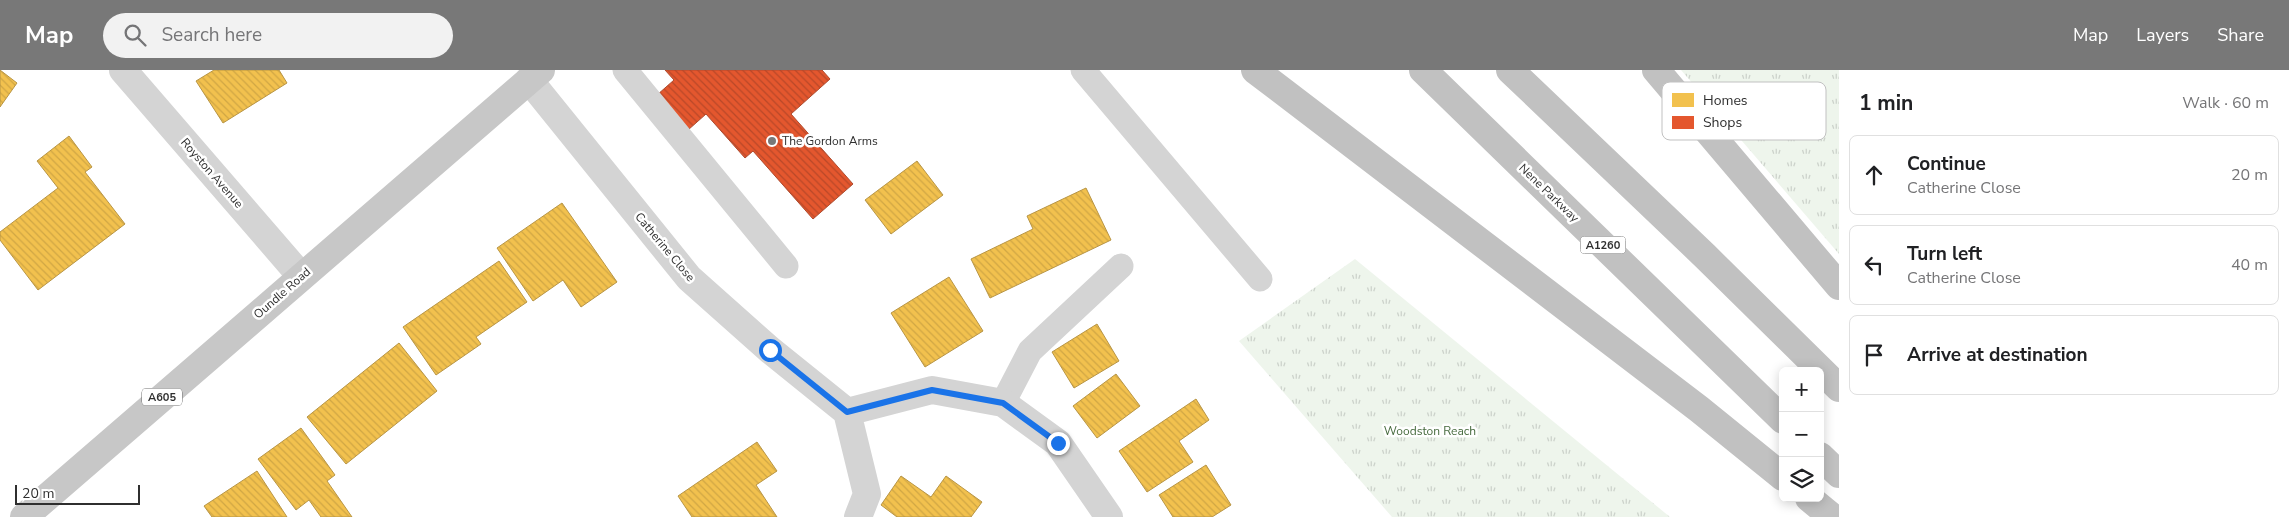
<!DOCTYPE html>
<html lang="en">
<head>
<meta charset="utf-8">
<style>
  body { margin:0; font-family:"Nunito Sans",sans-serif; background:#f2f2f2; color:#202124 }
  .controls { position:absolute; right:15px; bottom:15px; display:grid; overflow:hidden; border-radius:8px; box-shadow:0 2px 12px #0003 }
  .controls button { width:45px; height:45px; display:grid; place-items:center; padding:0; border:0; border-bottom:1px solid #e0e0e0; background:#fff; color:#202124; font:25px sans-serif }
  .scale { position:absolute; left:15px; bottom:12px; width:125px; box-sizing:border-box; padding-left:5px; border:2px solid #2f2f2f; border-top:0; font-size:14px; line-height:18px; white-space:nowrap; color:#2f2f2f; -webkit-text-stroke:4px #fff; paint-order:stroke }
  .stop { position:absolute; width:15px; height:15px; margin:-11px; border:4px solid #1a73e8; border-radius:50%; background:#fff }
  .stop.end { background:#1a73e8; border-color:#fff; box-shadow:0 1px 5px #0008 }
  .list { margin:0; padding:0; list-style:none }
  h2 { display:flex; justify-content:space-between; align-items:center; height:65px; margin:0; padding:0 20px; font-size:21px }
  h2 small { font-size:16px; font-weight:400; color:#757577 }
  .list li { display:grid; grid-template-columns:32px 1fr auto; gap:15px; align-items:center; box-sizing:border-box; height:80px; margin:0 10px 10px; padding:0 10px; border:1px solid #e0e0e0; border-radius:8px }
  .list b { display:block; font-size:19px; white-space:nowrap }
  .list p { margin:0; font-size:16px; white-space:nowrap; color:#757577 }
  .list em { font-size:16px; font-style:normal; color:#757577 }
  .icon { flex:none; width:28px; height:28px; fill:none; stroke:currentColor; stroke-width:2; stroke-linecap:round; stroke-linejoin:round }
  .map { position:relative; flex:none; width:1839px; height:447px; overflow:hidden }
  header { display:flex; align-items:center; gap:30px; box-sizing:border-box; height:70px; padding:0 25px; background:#787878; color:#fff }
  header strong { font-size:24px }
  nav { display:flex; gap:28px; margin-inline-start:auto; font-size:18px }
  .search { width:350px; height:45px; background:#f2f2f2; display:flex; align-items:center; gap:12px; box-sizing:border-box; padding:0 18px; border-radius:28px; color:#757577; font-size:19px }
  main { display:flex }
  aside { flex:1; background:#fff }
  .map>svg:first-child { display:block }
  .grass { fill:url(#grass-tufts) }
  .homes { fill:url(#homes-back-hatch); stroke:#b89545 }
  .shops { fill:url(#shops-back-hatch); stroke:#ae4b2e }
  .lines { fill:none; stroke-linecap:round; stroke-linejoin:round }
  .lane { stroke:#d4d4d4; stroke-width:25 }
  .street { stroke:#d4d4d4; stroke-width:28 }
  .primary { stroke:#c7c7c7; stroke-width:28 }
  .highway { stroke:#c1c1c1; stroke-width:28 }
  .route { stroke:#1a73e8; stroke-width:6 }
  .poi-dot { fill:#787878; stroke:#fff; stroke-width:2 }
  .labels { text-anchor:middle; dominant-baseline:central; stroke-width:5; stroke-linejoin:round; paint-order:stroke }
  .shield { fill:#fff; stroke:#6d6d6d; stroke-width:1 }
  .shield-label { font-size:11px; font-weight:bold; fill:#2f2f2f }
  .poi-label { font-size:12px; fill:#2f2f2f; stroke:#fff; text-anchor:start }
  .street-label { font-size:12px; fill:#2f2f2f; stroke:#fff }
  .park-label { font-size:12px; fill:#466a3d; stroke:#fff }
  .key { fill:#fff; stroke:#c1c1c1; stroke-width:1 }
  .key-label { font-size:14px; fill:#2f2f2f }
</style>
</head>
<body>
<header>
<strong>Map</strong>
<div class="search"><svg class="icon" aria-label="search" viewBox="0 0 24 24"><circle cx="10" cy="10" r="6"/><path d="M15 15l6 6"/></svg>Search here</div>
<nav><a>Map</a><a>Layers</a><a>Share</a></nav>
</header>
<main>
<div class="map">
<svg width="1839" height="447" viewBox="0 0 1839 447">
  <defs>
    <pattern id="grass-tufts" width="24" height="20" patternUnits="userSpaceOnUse" patternTransform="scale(1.25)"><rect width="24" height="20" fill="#eef5ec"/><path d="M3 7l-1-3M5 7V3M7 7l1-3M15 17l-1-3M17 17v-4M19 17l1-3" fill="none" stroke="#ccd2cb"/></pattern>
    <pattern id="homes-back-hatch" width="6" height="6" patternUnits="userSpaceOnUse" patternTransform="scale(1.25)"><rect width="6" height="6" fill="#f2c14e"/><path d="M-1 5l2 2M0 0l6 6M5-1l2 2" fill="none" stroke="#d0a644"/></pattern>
    <pattern id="shops-back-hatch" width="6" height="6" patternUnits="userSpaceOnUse" patternTransform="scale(1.25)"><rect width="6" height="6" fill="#e4572e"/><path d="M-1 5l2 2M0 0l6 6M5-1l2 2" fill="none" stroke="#b94828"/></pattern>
  </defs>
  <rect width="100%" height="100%" fill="#fff"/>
  <path class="grass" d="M1681 0H1839V184Z
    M1355 189 1670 447H1392L1239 271Z"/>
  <path class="homes" d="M0 0 17 13 0 37Z
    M214 0H279L287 13 223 53 196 11Z
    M69 66 92 97 85 102 125 154 38 220 0 170V162L58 118 37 91Z
    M917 91 943 125 891 164 865 130Z
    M1086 118 1111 170 990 228 971 189 1033 159 1027 146Z
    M562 133 617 212 581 237 563 210 533 231 497 178Z
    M499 191 527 232 476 267 481 274 436 305 403 257Z
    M949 207 983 261 925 297 891 243Z
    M1097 254 1119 291 1074 318 1052 282Z
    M399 273 437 321 346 394 307 347Z
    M1116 304 1140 336 1097 368 1073 336Z
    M1196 329 1209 350 1179 371 1193 392 1147 422 1119 381Z
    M301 358 335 405 327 411 352 447H321L309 430 296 440 258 389Z
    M757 372 777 401 756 415 777 447H692L678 426Z
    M1206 395 1231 435 1212 447H1173L1159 425Z
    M257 401 287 447H212L204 436Z
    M901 406 931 427 946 406 982 432 971 447H897L881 435Z"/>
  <path class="shops" d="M665 0H822L830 9 791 44 853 114 813 149 753 81 745 88 706 44 688 60 657 25 674 10Z"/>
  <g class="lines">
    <path class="lane" d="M625 0 786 196
      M1083 0 1260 209
      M1003 333 1030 281 1121 196"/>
    <path class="street" d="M123 0 301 206
      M529 10 689 208 770 280 847 342 932 320 1003 333 1058 373 1109 447
      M847 342 867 424 858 447"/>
    <path class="primary" d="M24 447 541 0"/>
    <path class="highway" d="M1255 0 1699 339 1783 407
      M1423 0 1783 350
      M1510 0 1705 186 1839 318
      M1656 0 1839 216
      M1820 386 1839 404
      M1809 428 1832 447"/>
  </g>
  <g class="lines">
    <path class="route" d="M770 280 847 342 932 320 1003 333 1058 373"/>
  </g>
  <circle class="poi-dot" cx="772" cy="71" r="5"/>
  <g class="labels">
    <g class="shield">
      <rect x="1580.5" y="166.5" width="45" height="17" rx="4"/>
      <rect x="142" y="318.5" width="40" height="17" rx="4"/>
    </g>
    <g class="shield-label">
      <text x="1603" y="175">A1260</text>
      <text x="162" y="327">A605</text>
    </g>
    <g class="poi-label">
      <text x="782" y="71">The Gordon Arms</text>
    </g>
    <g class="street-label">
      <text transform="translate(212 103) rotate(49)">Royston Avenue</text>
      <text transform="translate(1549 123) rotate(44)">Nene Parkway</text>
      <text transform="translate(665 177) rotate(50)">Catherine Close</text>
      <text transform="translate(282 223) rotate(-41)">Oundle Road</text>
    </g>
    <g class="park-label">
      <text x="1430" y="361">Woodston Reach</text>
    </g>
  </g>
  <rect x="1662" y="12" width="164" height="58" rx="8" class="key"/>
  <rect x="1672" y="23" width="22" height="14" fill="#f2c14e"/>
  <rect x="1672" y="46" width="22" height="13" fill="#e4572e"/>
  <g class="key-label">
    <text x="1703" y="35">Homes</text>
    <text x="1703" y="57">Shops</text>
  </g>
</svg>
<div class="controls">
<button>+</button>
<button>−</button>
<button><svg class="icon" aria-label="layers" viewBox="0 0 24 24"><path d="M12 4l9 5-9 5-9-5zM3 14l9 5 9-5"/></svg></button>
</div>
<div class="scale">20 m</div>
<div class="stop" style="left:770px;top:280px"></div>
<div class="stop end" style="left:1058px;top:373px"></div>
</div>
<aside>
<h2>1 min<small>Walk · 60 m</small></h2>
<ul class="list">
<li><svg class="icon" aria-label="ahead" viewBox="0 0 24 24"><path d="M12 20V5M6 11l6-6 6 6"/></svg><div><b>Continue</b><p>Catherine Close</p></div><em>20 m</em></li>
<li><svg class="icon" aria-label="left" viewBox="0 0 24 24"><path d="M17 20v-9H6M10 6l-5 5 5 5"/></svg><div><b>Turn left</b><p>Catherine Close</p></div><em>40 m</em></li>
<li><svg class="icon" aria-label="arrive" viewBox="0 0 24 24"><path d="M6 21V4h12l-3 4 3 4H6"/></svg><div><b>Arrive at destination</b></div></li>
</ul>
</aside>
</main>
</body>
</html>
